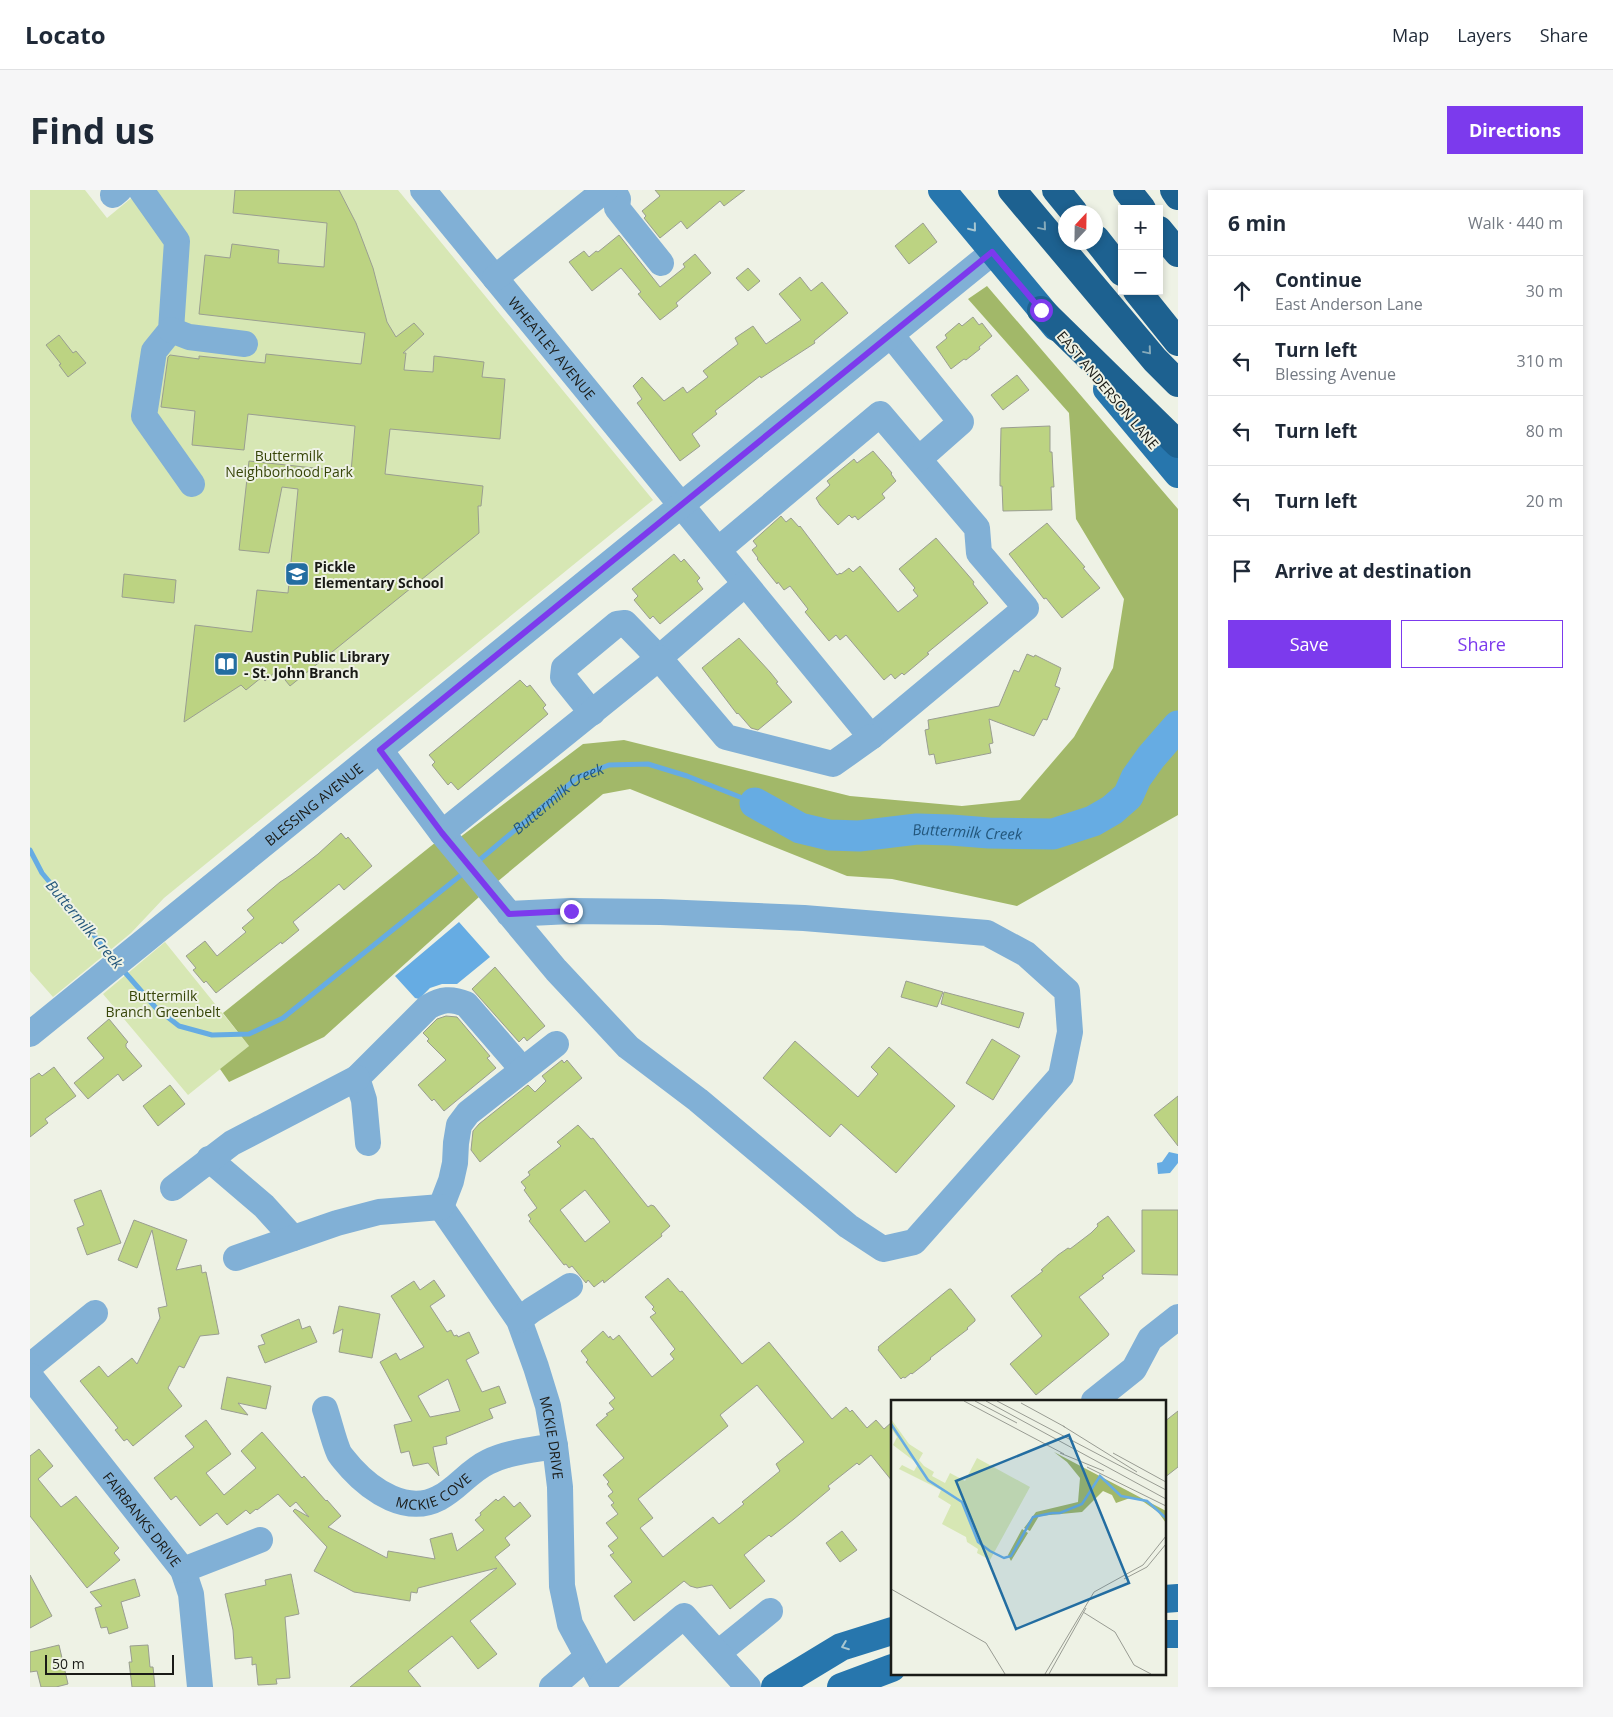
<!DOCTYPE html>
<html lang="en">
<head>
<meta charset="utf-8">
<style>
  body { margin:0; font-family:"Open Sans",sans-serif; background:#f6f6f7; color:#1f2937 }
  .controls { position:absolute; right:15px; top:15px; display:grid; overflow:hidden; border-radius:0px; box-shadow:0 2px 8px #0003 }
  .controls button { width:45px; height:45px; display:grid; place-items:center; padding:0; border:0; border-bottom:1px solid #e0e1e3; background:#fff; color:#1f2937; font:25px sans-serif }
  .compass { position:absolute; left:1028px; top:15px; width:45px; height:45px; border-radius:50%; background:#fff; box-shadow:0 2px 8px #0003; rotate:22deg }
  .scale { position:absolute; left:15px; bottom:12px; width:129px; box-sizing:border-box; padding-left:5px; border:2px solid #1a1b17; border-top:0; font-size:14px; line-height:18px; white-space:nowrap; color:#1a1b17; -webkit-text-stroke:4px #eef2e5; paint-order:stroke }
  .stop { position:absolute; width:15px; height:15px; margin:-11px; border:4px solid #7c3aed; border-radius:50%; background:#fff }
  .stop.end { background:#7c3aed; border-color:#fff; box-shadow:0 1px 5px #0008 }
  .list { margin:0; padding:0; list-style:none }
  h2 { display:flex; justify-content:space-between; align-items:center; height:65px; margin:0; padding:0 20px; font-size:21px }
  h2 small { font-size:16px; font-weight:400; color:#747a83 }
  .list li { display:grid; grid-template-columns:32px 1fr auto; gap:15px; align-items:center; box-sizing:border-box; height:70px; padding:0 20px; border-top:1px solid #e0e1e3 }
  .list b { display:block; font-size:19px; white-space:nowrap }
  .list p { margin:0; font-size:16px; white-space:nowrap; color:#747a83 }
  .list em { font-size:16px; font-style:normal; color:#747a83 }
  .actions { display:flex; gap:10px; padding:15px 20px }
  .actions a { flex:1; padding:11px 0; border:1px solid #7c3aed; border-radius:0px; text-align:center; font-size:18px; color:#7c3aed }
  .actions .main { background:#7c3aed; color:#fff }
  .icon { flex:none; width:28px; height:28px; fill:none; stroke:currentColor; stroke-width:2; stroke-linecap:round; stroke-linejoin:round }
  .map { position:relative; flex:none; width:1148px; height:1497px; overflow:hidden; border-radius:0px }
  header { display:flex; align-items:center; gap:30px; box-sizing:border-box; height:70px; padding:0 25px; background:#fff; border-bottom:1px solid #e0e1e3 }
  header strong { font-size:24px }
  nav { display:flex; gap:28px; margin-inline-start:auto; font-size:18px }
  .intro { display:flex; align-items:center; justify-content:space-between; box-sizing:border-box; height:120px; padding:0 30px }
  h1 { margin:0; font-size:35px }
  .button { padding:12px 22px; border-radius:0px; background:#7c3aed; color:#fff; font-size:18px; font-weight:700 }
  main { display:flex; gap:30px; padding:0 30px }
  aside { flex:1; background:#fff; border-radius:0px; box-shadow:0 2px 8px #0003 }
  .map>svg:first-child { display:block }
  .green { fill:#d7e7b4 }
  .forest { fill:#a2b869 }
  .water { fill:#66ace3 }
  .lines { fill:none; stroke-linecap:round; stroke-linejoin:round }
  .stream { stroke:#66ace3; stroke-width:5 }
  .river { stroke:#66ace3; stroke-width:31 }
  .building { fill:#bcd382; stroke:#9a9e91; fill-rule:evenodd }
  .minor { stroke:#81b0d6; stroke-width:26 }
  .major { stroke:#2776ad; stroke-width:28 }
  .highway { stroke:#1d6190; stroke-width:28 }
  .oneway { stroke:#86aaba }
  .oneway2 { stroke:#a8c7d1 }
  .route { stroke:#7c3aed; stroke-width:6 }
  .labels { text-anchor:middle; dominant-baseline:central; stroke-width:4; stroke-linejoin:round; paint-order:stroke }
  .street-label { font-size:14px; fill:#1a1b17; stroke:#eef2e5 }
  .park-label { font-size:14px; fill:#374508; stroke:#eef2e5 }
  .poi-label { font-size:14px; font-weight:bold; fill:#1a1b17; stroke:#eef2e5; text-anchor:start }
  .water-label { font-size:15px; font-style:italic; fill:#23567b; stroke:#eef2e5 }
  .inset-river { fill:none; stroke:#66ace3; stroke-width:2.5 }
  .inset-road { fill:none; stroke:#999c93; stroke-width:1 }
  .view { fill:#236da1; fill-opacity:0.15; stroke:#236da1; stroke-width:2.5 }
  .inset-edge { fill:none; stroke:#1a1b17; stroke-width:2.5 }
</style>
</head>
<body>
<header>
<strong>Locato</strong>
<nav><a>Map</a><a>Layers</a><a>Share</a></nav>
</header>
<div class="intro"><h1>Find us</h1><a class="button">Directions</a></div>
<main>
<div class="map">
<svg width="1148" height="1497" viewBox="0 0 1148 1497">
  <rect width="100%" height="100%" fill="#eef2e5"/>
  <path class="green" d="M0 0H55L77 28 111 0H368L623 310 134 708 101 743 23 807 0 781Z
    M135 752 219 856 158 905 73 804Z"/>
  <path class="forest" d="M957 96 1148 319V625L987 716 862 689 817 686 600 599 573 604 467 692 429 648 553 554 594 550 820 606 932 616 990 610 1044 547 1083 478 1094 409 1046 329 1039 223 938 109Z
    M406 652 449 707 294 847 199 892 190 879 219 856 193 823Z"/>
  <path class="water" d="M429 732 460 767 427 794H412L400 798 389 809 385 808 365 786Z
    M1139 962 1148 964V973L1140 983 1128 984 1127 973 1132 972Z"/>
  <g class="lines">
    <g class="stream">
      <path d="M0 660 12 683 82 767"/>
      <path id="s1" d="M446 673 548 587 579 575 618 574 657 586 725 613"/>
      <path d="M92 779 126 818 149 836 182 845 219 844 253 828 436 681"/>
    </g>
    <path class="river" id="s2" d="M725 613 770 638 799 645 829 646 887 639 921 640 959 643 1023 644 1063 631 1082 620 1098 606 1106 588 1121 567 1148 536"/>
  </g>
  <path class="building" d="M205 0H309L326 33 343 78 357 132 366 147 384 133 394 144 373 163H376L374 180 403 182 404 166 454 172 452 187 475 189 470 249 360 239 355 284 453 296 451 316H448L449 343 260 496 247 480 235 491 232 487 216 500 211 495 154 532 165 435 222 442 227 400 258 403 268 299 252 297 239 363 209 360 219 271 321 282 325 236 218 224 214 260 162 255 165 221 131 217 138 167 140 165 169 169V166L235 173 236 164 331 174 335 143 169 124 175 65 200 68 202 54 249 60 248 73 294 77 297 33 203 23Z
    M625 0H715L694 16 690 11 657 39 651 31 630 48 614 28 616 26 612 21 630 6Z
    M893 33 907 52 879 74 865 56Z
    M589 45 630 97 655 77 653 74 665 64 681 83 646 113 648 116 630 130 608 104 611 102 591 78 562 101 539 72 554 61 559 67 566 61 568 62Z
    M718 78 730 91 718 101 706 88Z
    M770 87 781 101 792 92 818 123 784 151 785 153 731 188 730 186 685 221 687 224 662 244 670 256 650 271 607 213 612 209 603 196 612 187 634 211 653 197 657 203 678 187 673 181 708 154 705 148 723 136 736 154 771 130 749 104Z
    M943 127 949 135 952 133 962 146 949 157 950 159 936 170 934 169 921 179 906 157 917 148 915 145 929 133 932 136Z
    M29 145 43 163 46 161 56 173 38 187 29 175 31 174 16 155Z
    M987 185 999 200 973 220 961 205Z
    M1020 236V262H1022L1023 282 1024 297H1021L1022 320 973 321 972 296H970V285L971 238Z
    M843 261 862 283 861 284 866 291 852 304 855 308 828 330 825 326 822 328 819 325 808 335 790 315 786 308 800 295 797 291 824 269 827 273Z
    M751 326 756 332 761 328 769 337 770 336 807 385 810 383 811 384 819 378 823 382 830 376 868 422 888 406 883 400 885 398 869 379 906 348 944 392 943 394 958 413 897 463 899 464 874 485 872 483 865 489 861 484 854 490 816 445 810 450 806 445 799 451 775 422 778 419 760 396 754 400 748 392 747 394 727 369 728 368 722 360 727 356 723 351Z
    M1017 333 1055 377 1053 378 1070 398 1032 428 1016 408 1014 409 979 364Z
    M644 364 651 372 654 369 670 388 667 391 673 399 630 434 623 426 620 429 604 410 608 406 602 399Z
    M94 384 146 390 144 413 92 407Z
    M709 448 740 482 748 492 746 493 762 512 728 540 721 538 708 523 707 524 672 478Z
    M997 464 1004 467 1005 465 1031 478 1025 496 1030 498 1017 530 1013 529 1004 546 959 529 963 553 959 554 961 563 906 574 904 564 899 565 895 540 899 539 898 530 969 516 984 480 989 482Z
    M490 490 497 497 500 495 516 515 513 518 518 524 428 600 421 592 418 595 402 575 405 572 399 565Z
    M311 643 316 649 318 647 342 676 314 700 309 694 263 732 269 740 252 754 251 752 186 803 176 791 174 793 163 780 166 778 156 766 175 751 187 766 216 742 212 738 224 728 217 720 250 692 261 685 288 664Z
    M465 777 515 836 497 851 494 847 489 852 442 799Z
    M876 791 913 802 907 817 871 807Z
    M914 802 994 823 989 838 911 814Z
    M416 826 427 827 460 866 457 868 466 878 414 921 404 909 402 911 388 895 416 870 397 851 399 849 393 843 407 829Z
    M79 829 98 852 96 854V857L112 876 93 891 88 884 58 909 44 893 74 868 57 848Z
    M962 849 990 866 963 910 936 893Z
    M765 851 828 907 848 884 841 877 859 857 925 916 866 983 811 934 800 947 733 888Z
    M532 870 534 873 537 870 552 888 450 972 441 960 443 941 449 934 498 895 505 902 516 891 512 886Z
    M24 877 46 906 15 929 18 933 0 947V889L9 883 12 886Z
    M140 895 155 914 128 936 113 916Z
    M1148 906V956L1124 925Z
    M548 935 561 949 563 948 618 1017 621 1015 624 1016 640 1036 631 1044 632 1046 590 1080 574 1093 573 1090 564 1097 558 1090 556 1093 542 1076 539 1078 536 1074 534 1075 499 1031 501 1029 498 1025 507 1018 494 1000 496 998 491 992 500 985 498 982 531 956 527 952ZM555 1000 580 1032 555 1052 530 1020Z
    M71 1000 91 1053 57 1065 47 1038 54 1035 44 1010Z
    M1112 1020H1148V1085L1112 1084Z
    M1078 1026 1105 1061 1072 1086 1074 1088 1049 1107 1079 1144 1078 1146 1006 1205 980 1174 1012 1146 981 1106 1013 1081 1011 1080 1028 1065 1038 1058 1040 1059 1061 1043 1068 1036 1067 1034Z
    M104 1030 157 1050 146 1080 171 1075 172 1083 176 1082 189 1144 170 1146 154 1178 149 1176 138 1198 152 1216 103 1256 97 1249 94 1251 85 1240 88 1238 50 1191 69 1176 78 1187 102 1168 107 1174 130 1128 128 1118 137 1116 122 1040 107 1078 88 1070Z
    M638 1088 650 1102 652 1101 712 1174 739 1152 802 1229 816 1217 820 1222 822 1220 837 1238 846 1230 854 1239 862 1232V1291L841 1265 829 1275 827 1273 798 1296 800 1299 764 1329 741 1347 739 1345 714 1365 735 1391 700 1419 682 1395 667 1398 660 1396 654 1391 604 1431 584 1406 602 1392 580 1365 584 1363 578 1356 588 1348 576 1333 588 1324 581 1315 584 1313 578 1306 583 1302 577 1294 579 1292 573 1285 594 1268 566 1235 578 1225 576 1224 584 1219 579 1213 585 1208 556 1172 558 1170 551 1161 573 1141 579 1148 580 1146 583 1150 589 1145 622 1187 644 1169 640 1164 645 1159 620 1127 626 1123 622 1119 624 1117 615 1107ZM727 1195 774 1252 746 1274 750 1281 712 1312 714 1314 689 1334 683 1327 633 1367 610 1338 623 1328 608 1309 698 1236 690 1225Z
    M404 1090 415 1106 400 1116 417 1142 421 1140 424 1146 427 1145 428 1147 439 1142 449 1163 436 1170 452 1202 469 1196 476 1213 459 1219 463 1228 416 1247 417 1254 403 1257 409 1286 398 1273 383 1276 379 1261 371 1263 364 1235 382 1231 350 1172 366 1163 370 1170 394 1157 361 1106 384 1091 390 1100ZM418 1189 430 1221 400 1227 388 1206Z
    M919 1099H921L945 1129V1131L937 1138 938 1139 900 1168 901 1169 882 1184 881 1183 875 1188 873 1187 871 1189 848 1160 849 1158 848 1157Z
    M309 1116 350 1124 342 1168 309 1162 313 1139 303 1144Z
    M269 1129 272 1139 280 1136 287 1152 235 1173 228 1156 235 1154 231 1145Z
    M197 1187 241 1196 236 1219 208 1213 218 1225 191 1219Z
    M1148 1221V1277L1134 1288V1232Z
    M176 1230 201 1264 176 1283 194 1305 226 1278 211 1261 232 1242 272 1288 274 1286 296 1311 297 1310 311 1326 298 1337 357 1368 358 1361 405 1369 400 1349 422 1343 427 1361 454 1340 445 1330 451 1325 450 1323 466 1309 468 1311 474 1306 484 1317 490 1312 501 1326 475 1348 480 1355 465 1367 486 1394 440 1431 467 1464 448 1479 422 1446 378 1481 391 1497H320L467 1378 388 1398 387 1403 381 1402 380 1411 324 1402 284 1381 297 1357 263 1321 265 1319 279 1327 266 1312 260 1317 248 1304 227 1320 226 1319 220 1324 216 1320 197 1335 187 1323 170 1336 146 1306 141 1310 124 1288 164 1257 155 1246Z
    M9 1259 23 1276 8 1289 31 1317 46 1306 89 1358 84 1363 90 1370 57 1398 0 1326V1266Z
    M812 1341 827 1360 810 1372 796 1353Z
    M261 1384 269 1424 255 1427 260 1488 246 1489 247 1494 228 1495 226 1474 222 1475V1467L205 1469 203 1440 195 1404 236 1395 235 1390Z
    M0 1385 22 1426 0 1438Z
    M105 1389 110 1406 91 1412 98 1438 79 1444 77 1437 71 1438 65 1418 72 1416 60 1402Z
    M29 1455 38 1494 26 1497H11L7 1481 0 1482V1462Z
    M118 1455 120 1477H123L125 1497H102L99 1472H102L100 1456Z"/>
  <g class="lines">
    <g class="minor">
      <path d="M111 0 147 51 141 140 124 161 114 226 162 294"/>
      <path id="s3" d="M393 0 841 547 996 418 949 363 947 338 850 224 688 360"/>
      <path d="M583 0 588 9 587 18 631 73"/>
      <path d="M83 5 89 0"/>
      <path d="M465 88 575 0"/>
      <path d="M141 140 159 147 215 154"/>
      <path d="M861 145 931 232 889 269"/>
      <path d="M562 523 533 487 534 478 587 434 595 433 629 468 715 394"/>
      <path d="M350 560 412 643 526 780 598 857 668 910 818 1036 853 1059 884 1052 1031 886 1040 842 1037 801 996 764 957 743 774 728 631 722 541 721 479 724"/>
      <path d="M412 643 629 468 696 547 803 574 841 547"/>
      <path id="s4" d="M0 844 963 62"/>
      <path d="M338 953 334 910 327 888 398 817C412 809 421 808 436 814L493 880"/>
      <path d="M179 969 234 1016 263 1048"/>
      <path d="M143 998 202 953 327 888"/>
      <path id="s5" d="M411 1017 489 1130 506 1177 518 1216 525 1256 530 1297 532 1396 540 1434 574 1497"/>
      <path d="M411 1017 421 991 425 973 426 953 429 935 438 923 526 854"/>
      <path d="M206 1068 307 1033 349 1022 411 1017"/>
      <path d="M489 1130 502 1120 540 1096"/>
      <path d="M0 1176 65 1123"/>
      <path id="s6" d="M0 1186 153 1380 161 1404 170 1497"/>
      <path d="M1064 1211 1104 1179 1120 1149 1148 1127"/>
      <path id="s7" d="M295 1219C300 1234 303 1249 309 1263 312 1268 317 1273 321 1278 342 1301 377 1325 409 1308 427 1299 439 1281 458 1272 478 1262 503 1260 525 1256"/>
      <path d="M153 1380 230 1350"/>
      <path d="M688 1463 740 1421"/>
      <path d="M572 1494 654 1426 718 1497"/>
      <path d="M522 1497 557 1467"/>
    </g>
    <path class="major" d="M912 0 1026 137
      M1077 199 1148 284
      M1134 1409 1148 1408
      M1134 1444H1148
      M745 1497 811 1457 862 1441
      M811 1497 862 1478"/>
    <path class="highway" d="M982 0 1125 170 1148 193
      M1026 0 1044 22
      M1097 0 1112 19
      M1144 0 1148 6
      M1129 40 1148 63
      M1066 49 1092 82
      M1107 101 1148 152
      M1011 120 1148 254"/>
  </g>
  <defs><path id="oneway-chevron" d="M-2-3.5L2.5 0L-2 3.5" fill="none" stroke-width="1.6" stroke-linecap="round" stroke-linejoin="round" transform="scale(1.25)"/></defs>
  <g class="oneway">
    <use href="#oneway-chevron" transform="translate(1013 37) rotate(50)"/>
    <use href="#oneway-chevron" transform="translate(1118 161) rotate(50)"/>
  </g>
  <g class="oneway2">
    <use href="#oneway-chevron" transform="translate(943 38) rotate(51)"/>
    <use href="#oneway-chevron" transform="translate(815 1456) rotate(159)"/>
  </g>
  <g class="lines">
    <path class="route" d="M541 721 479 724 412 643 350 560 962 62 1011 120"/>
  </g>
  <defs>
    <symbol id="school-square" viewBox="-11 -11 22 22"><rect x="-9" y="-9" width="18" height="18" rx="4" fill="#236da1" stroke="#eef2e5"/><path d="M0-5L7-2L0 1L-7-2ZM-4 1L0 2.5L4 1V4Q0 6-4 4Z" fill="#fff"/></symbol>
    <symbol id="library-square" viewBox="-11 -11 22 22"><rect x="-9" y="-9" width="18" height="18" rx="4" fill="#236da1" stroke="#eef2e5"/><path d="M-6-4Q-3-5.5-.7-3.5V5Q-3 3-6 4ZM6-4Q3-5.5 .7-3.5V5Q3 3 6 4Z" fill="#fff"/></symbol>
  </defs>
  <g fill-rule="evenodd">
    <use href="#school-square" x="253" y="370" width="28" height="28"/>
    <use href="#library-square" x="182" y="460" width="28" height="28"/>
  </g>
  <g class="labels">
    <g class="street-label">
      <text stroke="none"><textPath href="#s3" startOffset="204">WHEATLEY AVENUE</textPath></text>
      <text transform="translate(1078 200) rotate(50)">EAST ANDERSON LANE</text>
      <text stroke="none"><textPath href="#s4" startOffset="365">BLESSING AVENUE</textPath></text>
      <text stroke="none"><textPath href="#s5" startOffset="260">MCKIE DRIVE</textPath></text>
      <text stroke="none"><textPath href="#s7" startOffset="162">MCKIE COVE</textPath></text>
      <text stroke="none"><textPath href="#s6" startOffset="182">FAIRBANKS DRIVE</textPath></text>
    </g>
    <g class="park-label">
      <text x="259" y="265">Buttermilk<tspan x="259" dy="16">Neighborhood Park</tspan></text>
      <text x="133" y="805">Buttermilk<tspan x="133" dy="16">Branch Greenbelt</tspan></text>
    </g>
    <g class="poi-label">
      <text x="284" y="376">Pickle<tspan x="284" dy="16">Elementary School</tspan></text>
      <text x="214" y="466">Austin Public Library<tspan x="214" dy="16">- St. John Branch</tspan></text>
    </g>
    <g class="water-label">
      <text stroke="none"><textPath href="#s1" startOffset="105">Buttermilk Creek</textPath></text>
      <text stroke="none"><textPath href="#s2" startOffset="220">Buttermilk Creek</textPath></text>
      <text transform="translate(55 734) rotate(50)">Buttermilk Creek</text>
    </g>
  </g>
  <g transform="translate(861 1210)">
    <rect width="275" height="275" fill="#eef2e5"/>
    <path d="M0 19 18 44 32 53 28 60 33 66 43 72 41 76 54 83 59 73 74 81 86 58 139 87 99 160 86 153 87 149 76 142 75 137 51 124 60 105 47 97 50 90 8 69 11 65 23 71 27 64 2 45 6 37 0 28Z" fill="#d7e7b4"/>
    <path d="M163 52 275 111V123L267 112 250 100 239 98 225 103 221 95 212 91 191 112 148 116 139 131 133 128 145 112 187 102 189 78 176 62ZM131 129 137 133 120 161 117 155Z" fill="#a2b869"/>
    <path class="inset-river" d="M0 24 37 80 71 102 87 142 99 151 113 158 120 156 142 117 161 113M161 113H169L191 104 209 76 230 96 256 101 275 118"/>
    <path class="inset-road" d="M73 1 173 54M84 1 126 23M95 1 275 99M106 1 275 90M130 3 174 27M172 26 246 72M169 53 213 71M222 53 275 82M196 67 275 106M233 179 256 167 275 144M0 189 95 243 114 274M192 212 224 232 243 265 260 274M154 274 203 192 252 165 275 136M158 274 195 208"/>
    <path class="view" d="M178 35 238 183 125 229 65 81Z"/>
    <rect width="275" height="275" class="inset-edge"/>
  </g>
</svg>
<div class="controls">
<button>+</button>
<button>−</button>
</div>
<svg class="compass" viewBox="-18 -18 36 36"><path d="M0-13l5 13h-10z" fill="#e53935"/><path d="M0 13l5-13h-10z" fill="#747a83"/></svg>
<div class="scale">50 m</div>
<div class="stop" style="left:1011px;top:120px"></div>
<div class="stop end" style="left:541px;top:721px"></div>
</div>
<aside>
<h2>6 min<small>Walk · 440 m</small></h2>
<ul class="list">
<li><svg class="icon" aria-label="ahead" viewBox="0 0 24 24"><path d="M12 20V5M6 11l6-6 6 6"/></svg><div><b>Continue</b><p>East Anderson Lane</p></div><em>30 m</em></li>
<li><svg class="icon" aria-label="left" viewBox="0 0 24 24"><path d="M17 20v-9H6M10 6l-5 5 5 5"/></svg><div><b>Turn left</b><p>Blessing Avenue</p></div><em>310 m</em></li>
<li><svg class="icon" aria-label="left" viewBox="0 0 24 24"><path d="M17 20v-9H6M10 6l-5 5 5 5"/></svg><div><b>Turn left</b></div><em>80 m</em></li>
<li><svg class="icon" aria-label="left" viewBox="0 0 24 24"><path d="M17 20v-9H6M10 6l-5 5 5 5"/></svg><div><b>Turn left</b></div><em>20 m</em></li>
<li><svg class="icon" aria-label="arrive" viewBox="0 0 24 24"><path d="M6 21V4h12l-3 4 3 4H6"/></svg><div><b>Arrive at destination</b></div></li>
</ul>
<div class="actions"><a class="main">Save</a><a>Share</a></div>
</aside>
</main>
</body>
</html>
